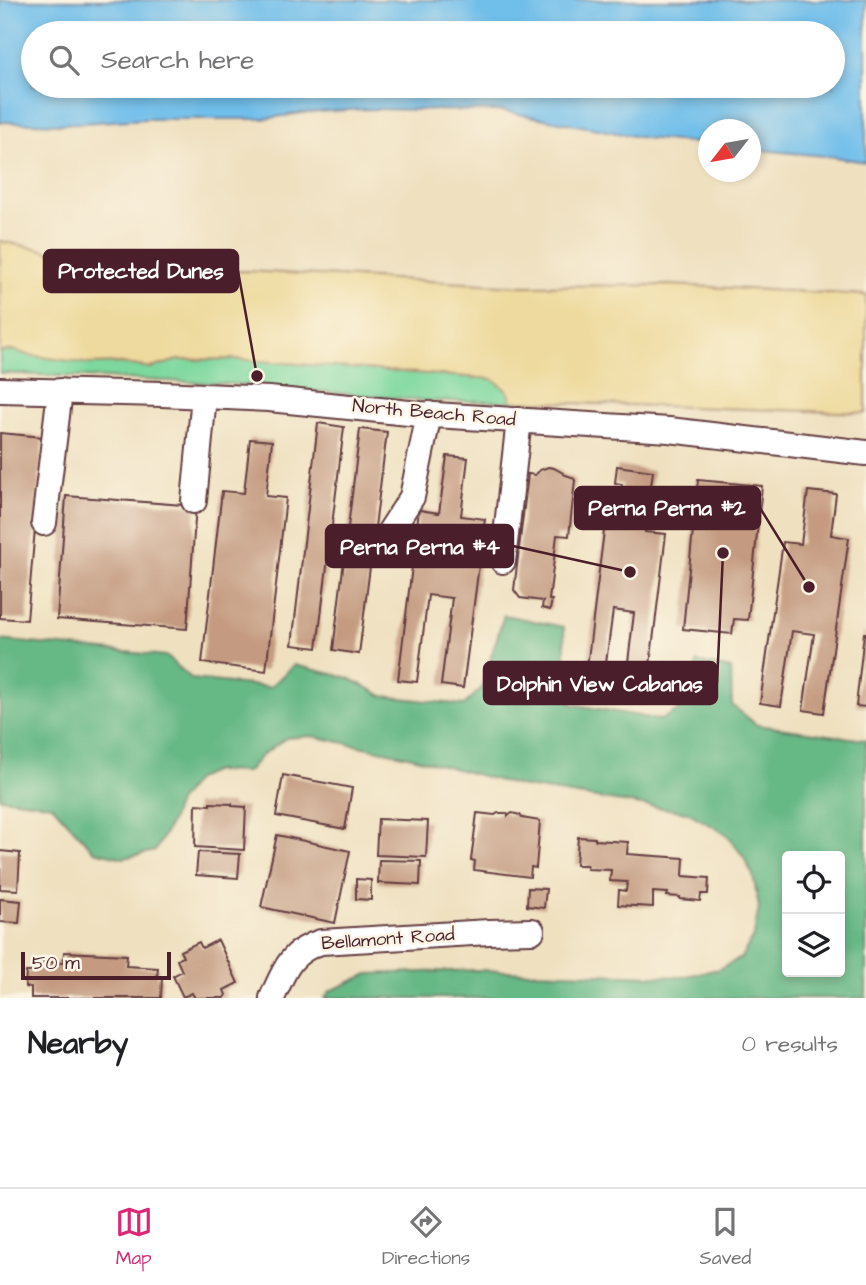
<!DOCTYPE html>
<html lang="en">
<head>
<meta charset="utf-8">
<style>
  body { margin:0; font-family:"Architects Daughter",sans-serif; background:#f2f2f2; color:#202124 }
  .controls { position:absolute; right:21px; bottom:21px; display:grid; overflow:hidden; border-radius:7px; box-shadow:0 4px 10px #0003 }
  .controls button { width:63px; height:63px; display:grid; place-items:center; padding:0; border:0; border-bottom:2px solid #e0e0e0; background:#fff; color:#202124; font:35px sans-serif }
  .compass { position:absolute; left:698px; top:119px; width:63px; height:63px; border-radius:50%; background:#fff; box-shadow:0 4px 10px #0003; rotate:239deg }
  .scale { position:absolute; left:21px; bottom:18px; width:150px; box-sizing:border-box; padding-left:7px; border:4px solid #4a1f2b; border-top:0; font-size:19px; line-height:24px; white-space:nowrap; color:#4a1f2b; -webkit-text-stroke:5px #fcf5e5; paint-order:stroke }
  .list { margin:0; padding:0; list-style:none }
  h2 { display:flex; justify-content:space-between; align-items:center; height:91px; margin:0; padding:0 28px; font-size:30px }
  h2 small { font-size:23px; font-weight:400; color:#757577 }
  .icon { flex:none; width:38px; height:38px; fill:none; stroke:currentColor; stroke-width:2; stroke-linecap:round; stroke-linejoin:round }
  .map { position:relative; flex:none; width:866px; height:998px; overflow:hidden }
  .search { position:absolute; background:#fff; box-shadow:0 4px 10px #0003; left:21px; right:21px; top:21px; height:77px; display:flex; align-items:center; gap:18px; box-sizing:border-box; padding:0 24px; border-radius:38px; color:#757577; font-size:26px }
  .sheet { height:189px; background:#fff }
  nav { display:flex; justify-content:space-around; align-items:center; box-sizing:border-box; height:98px; border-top:2px solid #e0e0e0; background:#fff; font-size:19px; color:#757577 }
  nav a { display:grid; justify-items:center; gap:4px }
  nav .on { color:#db2777 }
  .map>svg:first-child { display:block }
  .green { fill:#7dd89e; stroke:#647c64; stroke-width:2 }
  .forest { fill:#66b885; stroke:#586c58; stroke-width:2; fill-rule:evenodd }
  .sand { fill:#eeda9e; stroke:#9c7c64; stroke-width:2 }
  .water { fill:#70beea; stroke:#5d6e8a; stroke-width:2; fill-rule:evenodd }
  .building { fill:#c49b81 }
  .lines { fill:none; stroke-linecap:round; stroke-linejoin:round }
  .minor-casing { stroke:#633c41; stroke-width:28 }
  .minor { stroke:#fff; stroke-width:24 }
  .labels { text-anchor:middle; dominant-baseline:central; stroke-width:5; stroke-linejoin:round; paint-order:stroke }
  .street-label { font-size:19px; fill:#4a1f2b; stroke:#fcf5e5 }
  .leader { fill:none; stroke:#4a1f2b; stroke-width:2.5 }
  .callout-dot { fill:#4a1f2b; stroke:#fcf5e5; stroke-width:2.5 }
  .callout { fill:#4a1f2b; stroke:#4a1f2b; stroke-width:2.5 }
  .callout-label { font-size:21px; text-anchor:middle; font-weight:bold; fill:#fff }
</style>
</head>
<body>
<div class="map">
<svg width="866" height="998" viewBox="0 0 866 998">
  <rect width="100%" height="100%" fill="#fcf5e5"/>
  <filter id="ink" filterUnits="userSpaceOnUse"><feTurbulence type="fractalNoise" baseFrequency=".0143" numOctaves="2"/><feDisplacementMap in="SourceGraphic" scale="14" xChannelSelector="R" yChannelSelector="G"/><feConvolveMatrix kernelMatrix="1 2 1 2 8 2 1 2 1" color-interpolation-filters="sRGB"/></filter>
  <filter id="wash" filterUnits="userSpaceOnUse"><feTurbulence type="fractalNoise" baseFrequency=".00686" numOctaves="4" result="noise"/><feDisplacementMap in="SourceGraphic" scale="28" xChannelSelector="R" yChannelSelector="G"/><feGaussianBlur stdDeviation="1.57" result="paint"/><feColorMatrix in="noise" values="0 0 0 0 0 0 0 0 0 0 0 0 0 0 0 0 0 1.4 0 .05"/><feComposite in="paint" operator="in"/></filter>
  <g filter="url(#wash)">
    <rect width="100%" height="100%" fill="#efe0c0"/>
    <path class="green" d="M13 350 28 355 91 364 119 363 151 368 178 360 234 359 493 379 508 391 512 401H432L234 384 0 373V352Z"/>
    <path class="forest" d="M504 615 564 627 566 688 571 704 661 720 690 703 697 662 731 669 732 705 757 725 866 740V998H325L330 991 368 974 475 970 682 977 719 969 741 958 754 935 759 907 753 875 743 856 726 834 687 812 519 786 408 756 311 736 286 738 262 755 247 772 215 771 196 779 178 802 170 824 155 851 124 858 94 851 52 805 0 798V640L166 656 192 679 270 687 294 665 349 678 383 696 464 705 481 689ZM787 856H840V972H787Z"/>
    <path class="sand" d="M0 241 44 250 106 274 246 271 519 286 670 285 866 295V413L512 401 508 391 493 379 234 359 178 360 151 368 119 363 91 364 28 355 13 350 0 352Z"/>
    <path class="water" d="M0 0H866V162L834 157 751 149 750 130H708V144L644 138 503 111 365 109 302 113 263 119H146L63 124 0 122ZM33 33H833V86H33Z"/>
    <g id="blocks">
      <path class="building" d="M318 423 344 427 317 648 292 645Z
        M360 429 387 432 359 654 333 650Z
        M0 433 43 437 27 620 0 618Z
        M250 439 272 441 266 496 286 498 266 671 202 663 222 491 244 493Z
        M447 456 468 458 461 516 485 519 463 688 441 685 452 598 428 595 417 682 398 680 419 510 439 513Z
        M617 466 653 471 645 532 666 534 646 698 624 695 634 613 613 610 602 693 584 691 605 523 617 525 622 484 615 483Z
        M548 467 554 468 563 473V474L572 477 575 480 569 536 557 535 549 600H552L550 610 542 608 543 601 520 598 514 590 528 474 535 475 540 470Z
        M698 480 762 486 748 620 734 619 732 634 683 629Z
        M808 491 836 494 831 535 849 538 824 713 803 710 814 634 792 631 781 706 760 703 783 542 801 544Z
        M66 496 196 506 187 629 57 619Z
        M864 633H866V707L856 706Z
        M283 775 352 788 345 829 276 816Z
        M210 803 232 804V806L246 807 244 850 195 847 196 804 210 805Z
        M477 813 495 815 498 813H507L508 816 512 813 520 815 522 818 540 821 536 868 531 867 530 877 474 870 475 861 471 860Z
        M378 819 428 821 426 857 376 855Z
        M277 835 350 851 335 923 261 907Z
        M578 837 595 838V840L628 842 627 854 684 858 683 876 709 878 708 894H701L700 901 680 899V897L667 896 668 893 653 892V907L618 905 619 890 626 891 627 882 610 881 611 870 587 869V865H576Z
        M0 851 20 853 18 890 0 889Z
        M198 852 240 854 238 878 196 875Z
        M379 860 421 861 420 885 378 883Z
        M356 879 371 880V900L356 899Z
        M528 888 546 889 544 908 527 906Z
        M0 899 21 901 19 923 0 922Z
        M218 940 238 983 224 990 226 995 224 998H195L192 993 183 997 173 976 182 971 177 960 183 957 180 951 199 942 202 948Z
        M64 952 127 955 126 966 158 968 157 978H162L161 998H31V988L25 987 26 972H32V961L63 963Z"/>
    </g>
  </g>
  <g filter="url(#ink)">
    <use href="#blocks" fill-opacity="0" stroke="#633c41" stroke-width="2"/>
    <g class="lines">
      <defs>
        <path id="minor" d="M0 390 162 394 269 399 419 414 669 430 866 453
          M194 501 204 396
          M44 523 60 391
          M387 543 390 531 412 497 429 414
          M503 561 519 420
          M272 998C284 971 290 951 321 942L489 932 532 931"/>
      </defs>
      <use href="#minor" class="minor-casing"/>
      <use href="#minor" class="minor"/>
    </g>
  </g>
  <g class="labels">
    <g class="street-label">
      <text transform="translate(434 413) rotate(5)">North Beach Road</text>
      <text transform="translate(388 939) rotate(-4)">Bellamont Road</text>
    </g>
  </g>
  <path class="leader" d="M257 376L238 271M809 587L760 508M630 572L513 546M723 553L717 683"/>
  <g class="callout-dot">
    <circle cx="257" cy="376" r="7"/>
    <circle cx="809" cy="587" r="7"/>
    <circle cx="630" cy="572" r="7"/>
    <circle cx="723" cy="553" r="7"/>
  </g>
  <g class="callout">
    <rect x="44" y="250" width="194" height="42" rx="7"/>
    <rect x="575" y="487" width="185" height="42" rx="7"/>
    <rect x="326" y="525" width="187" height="42" rx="7"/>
    <rect x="484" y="662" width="233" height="42" rx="7"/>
  </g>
  <g class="callout-label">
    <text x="141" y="278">Protected Dunes</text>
    <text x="667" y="515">Perna Perna #2</text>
    <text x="420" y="554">Perna Perna #4</text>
    <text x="600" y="691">Dolphin View Cabanas</text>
  </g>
</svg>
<div class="controls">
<button><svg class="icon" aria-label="locate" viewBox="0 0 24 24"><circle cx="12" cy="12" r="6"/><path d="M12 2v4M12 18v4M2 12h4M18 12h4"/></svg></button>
<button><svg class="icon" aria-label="layers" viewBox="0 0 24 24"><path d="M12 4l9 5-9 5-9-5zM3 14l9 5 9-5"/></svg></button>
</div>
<svg class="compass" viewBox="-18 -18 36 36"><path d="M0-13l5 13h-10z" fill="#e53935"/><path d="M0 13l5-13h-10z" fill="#757577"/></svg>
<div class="scale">50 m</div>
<div class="search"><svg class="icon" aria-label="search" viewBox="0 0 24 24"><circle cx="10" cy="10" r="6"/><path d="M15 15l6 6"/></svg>Search here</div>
</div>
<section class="sheet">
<h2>Nearby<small>0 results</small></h2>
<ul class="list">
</ul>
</section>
<nav>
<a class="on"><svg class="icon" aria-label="map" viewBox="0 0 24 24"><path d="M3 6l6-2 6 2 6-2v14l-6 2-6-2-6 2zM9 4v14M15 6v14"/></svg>Map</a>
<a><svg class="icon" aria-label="directions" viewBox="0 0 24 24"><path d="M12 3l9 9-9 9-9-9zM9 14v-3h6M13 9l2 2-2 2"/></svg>Directions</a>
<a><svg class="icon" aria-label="saved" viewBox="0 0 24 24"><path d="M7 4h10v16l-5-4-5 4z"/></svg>Saved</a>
</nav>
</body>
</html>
